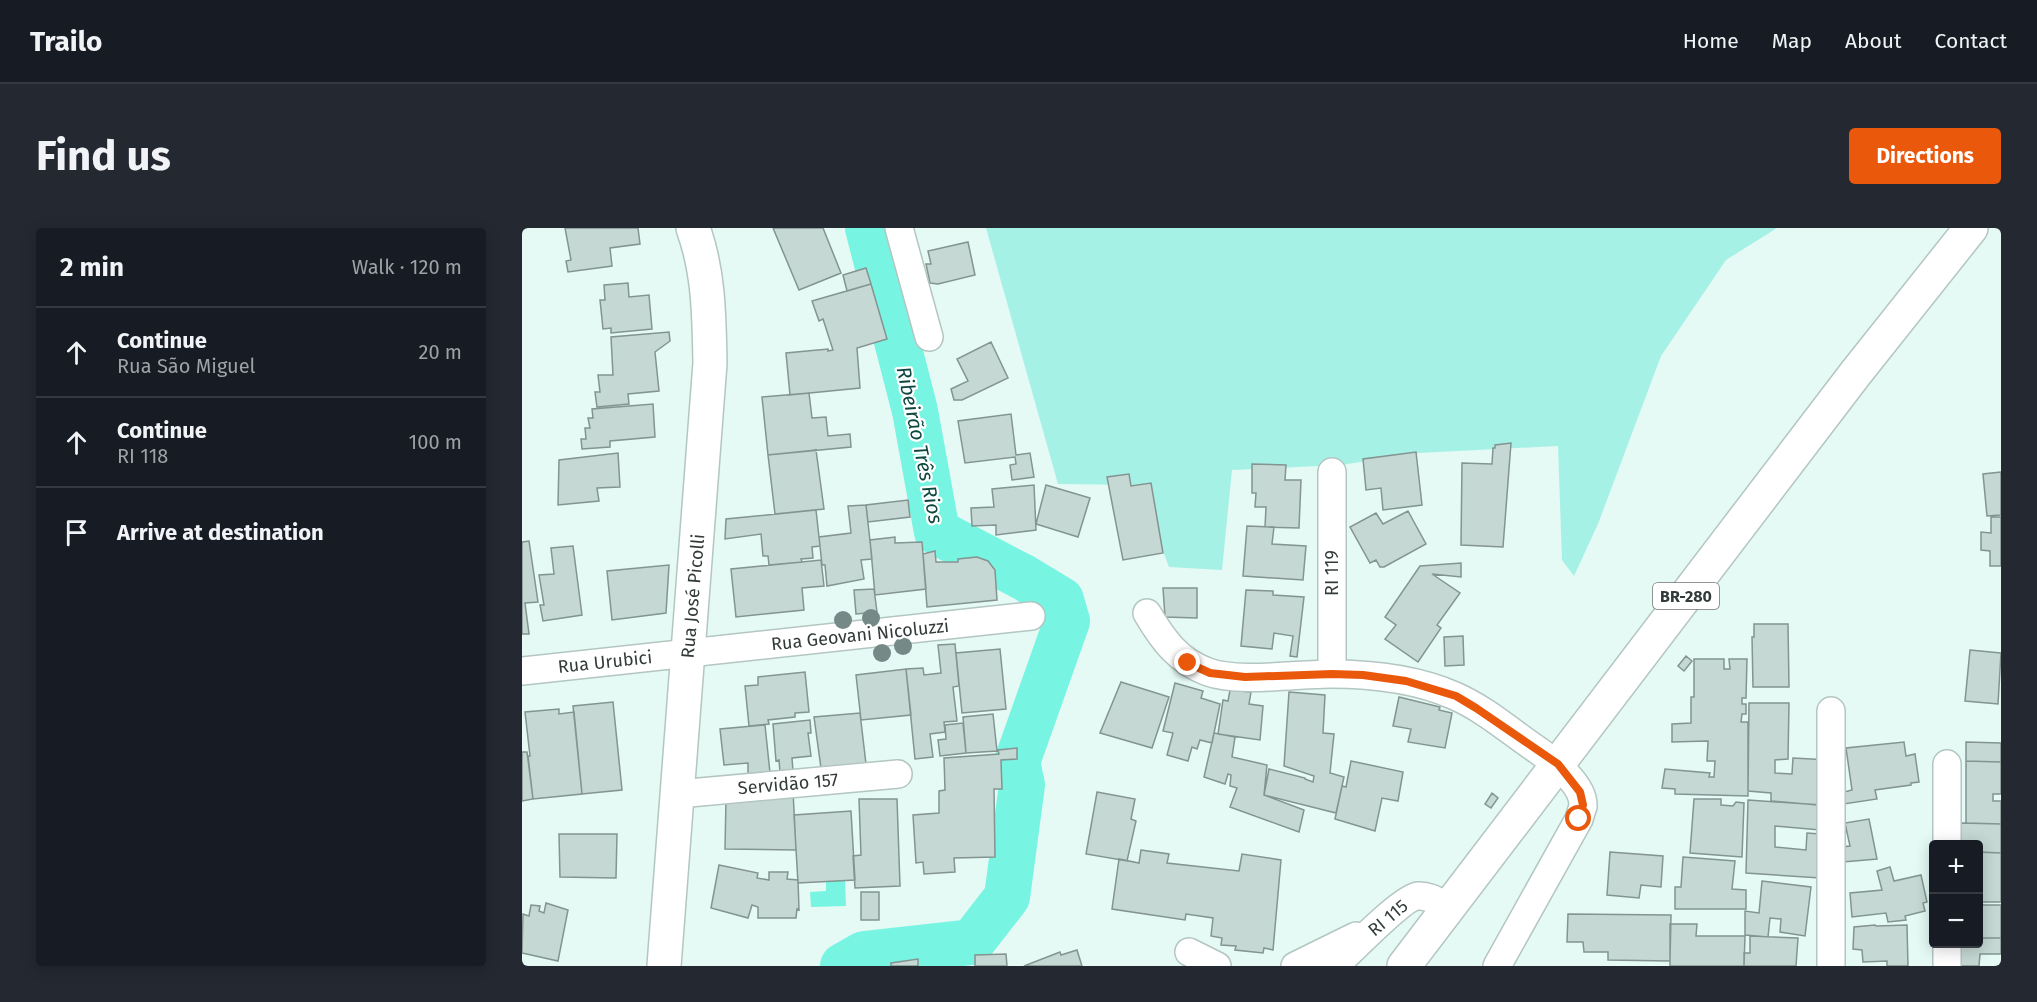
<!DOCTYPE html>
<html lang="en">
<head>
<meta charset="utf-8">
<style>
  body { margin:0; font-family:"Fira Sans",sans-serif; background:#242831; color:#f1f3f6 }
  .controls { position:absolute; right:18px; bottom:18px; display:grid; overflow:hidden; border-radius:6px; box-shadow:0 3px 15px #0003 }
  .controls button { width:54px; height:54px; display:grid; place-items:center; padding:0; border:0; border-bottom:2px solid #363941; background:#171b24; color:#f1f3f6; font:30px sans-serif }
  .stop { position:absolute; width:18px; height:18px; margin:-14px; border:4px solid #ea580c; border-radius:50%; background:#fff }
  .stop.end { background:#ea580c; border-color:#fff; box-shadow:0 2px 6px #0008 }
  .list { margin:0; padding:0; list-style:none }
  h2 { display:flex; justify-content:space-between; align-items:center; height:78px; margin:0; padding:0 24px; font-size:26px }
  h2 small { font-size:20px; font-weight:400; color:#9ea1a6 }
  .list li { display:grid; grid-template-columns:39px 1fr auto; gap:18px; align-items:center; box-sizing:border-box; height:90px; padding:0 24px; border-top:2px solid #363941 }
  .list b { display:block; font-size:22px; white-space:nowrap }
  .list p { margin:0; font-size:20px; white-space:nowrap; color:#9ea1a6 }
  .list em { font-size:20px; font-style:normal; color:#9ea1a6 }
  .icon { flex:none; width:33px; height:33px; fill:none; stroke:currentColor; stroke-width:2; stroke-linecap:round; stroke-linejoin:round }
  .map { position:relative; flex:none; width:1479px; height:738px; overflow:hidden; border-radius:6px }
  header { display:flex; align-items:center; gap:36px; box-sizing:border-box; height:84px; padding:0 30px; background:#171b24; border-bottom:2px solid #363941 }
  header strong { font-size:28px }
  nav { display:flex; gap:33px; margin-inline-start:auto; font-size:21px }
  .intro { display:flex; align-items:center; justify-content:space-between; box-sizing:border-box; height:144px; padding:0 36px }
  h1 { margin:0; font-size:42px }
  .button { padding:15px 27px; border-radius:6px; background:#ea580c; color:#fff; font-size:21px; font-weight:700 }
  main { display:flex; gap:36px; padding:0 36px }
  aside { flex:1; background:#171b24; border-radius:6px; box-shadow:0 3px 15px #0003 }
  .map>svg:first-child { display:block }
  .green { fill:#a6f1e5 }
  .water { fill:#78f4e2 }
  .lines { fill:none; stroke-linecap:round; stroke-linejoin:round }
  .river { stroke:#78f4e2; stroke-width:46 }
  .building { fill:#c5d8d4; stroke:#839491; stroke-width:1.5 }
  .minor-casing { stroke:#b3c6c2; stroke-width:30 }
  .tertiary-casing { stroke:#b3c6c2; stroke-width:36 }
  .trunk-casing { stroke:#b3c6c2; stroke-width:36 }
  .minor { stroke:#fff; stroke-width:27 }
  .tertiary { stroke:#fff; stroke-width:33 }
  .trunk { stroke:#fff; stroke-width:33 }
  .tree { fill:#758a87 }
  .route { stroke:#ea580c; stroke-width:8 }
  .labels { text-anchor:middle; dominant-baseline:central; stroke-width:4.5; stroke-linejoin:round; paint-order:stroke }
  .shield { fill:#fff; stroke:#707675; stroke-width:1.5 }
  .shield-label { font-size:16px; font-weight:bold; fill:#333b3a }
  .street-label { font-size:18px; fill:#333b3a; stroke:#fff }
  .water-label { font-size:20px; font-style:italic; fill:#0e4740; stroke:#fff }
</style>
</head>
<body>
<header>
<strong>Trailo</strong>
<nav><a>Home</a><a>Map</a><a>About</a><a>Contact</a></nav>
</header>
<div class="intro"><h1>Find us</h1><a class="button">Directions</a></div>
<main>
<aside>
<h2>2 min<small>Walk · 120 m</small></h2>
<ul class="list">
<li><svg class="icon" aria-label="ahead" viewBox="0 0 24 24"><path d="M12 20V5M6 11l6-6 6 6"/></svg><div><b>Continue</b><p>Rua São Miguel</p></div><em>20 m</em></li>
<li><svg class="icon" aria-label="ahead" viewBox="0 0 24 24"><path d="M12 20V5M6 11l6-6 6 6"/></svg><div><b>Continue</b><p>RI 118</p></div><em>100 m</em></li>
<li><svg class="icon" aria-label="arrive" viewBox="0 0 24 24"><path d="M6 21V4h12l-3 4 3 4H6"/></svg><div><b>Arrive at destination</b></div></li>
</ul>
</aside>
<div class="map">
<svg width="1479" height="738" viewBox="0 0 1479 738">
  <rect width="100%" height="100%" fill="#e5f9f5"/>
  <path class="green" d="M464 0H1255L1204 32 1139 128 1076 296 1052 348 1040 332 1036 218 897 225 819 237 710 242 700 342 647 339 616 257 536 256Z"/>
  <path class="water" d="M323 652 324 678 289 679 288 664 304 663V653Z"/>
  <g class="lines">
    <path class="river" d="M321 738 342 726 450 714 485 669 500 557 495 534 545 393 539 372 501 349 415 304 393 183 346 0"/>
  </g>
  <path class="building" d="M43 0H116L118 16 88 20 90 38 46 44 44 33 49 32Z
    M251 0H301L319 45 277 62Z
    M446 14 453 47 416 56 408 55 404 36H409L406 23Z
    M344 40 349 56 325 63 321 47Z
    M106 55 107 69 127 67 130 101 89 105V100L81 101 78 72H83L82 57Z
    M349 56 365 111 335 120 338 160 268 167 264 125 306 121V123L311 122 301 91 297 93 290 73Z
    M147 104 148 113 133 124 137 163 106 166 107 176 75 179 73 164H78L76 147H91L89 109Z
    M469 114 486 150 440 172H432L429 161 446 153 435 131Z
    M287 165 290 190 304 189 306 208 328 206 329 219 246 227 240 169Z
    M131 176 133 209 88 213V219L60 221 59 211H64L63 200H68L66 190H71L70 181Z
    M489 186 494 227 508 225 512 249 490 252 488 237 494 236 493 229 443 235 436 193Z
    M989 215 981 319 939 317 940 235 970 236 971 220H973V217Z
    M294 222 302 281 253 286 246 227Z
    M894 224 900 277 861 282 859 260 844 262 841 231Z
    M96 225 98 259 75 260 77 273 36 277 37 232Z
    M730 236 764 237 763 252H779L777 300 743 299 744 279H733L734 265H730Z
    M1479 244V287L1465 288 1461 246Z
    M607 246 609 258 629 255 641 325 601 332 585 249Z
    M512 257 514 302 474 307V297L450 298 449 280 472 279 470 261Z
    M524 257 568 270 556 309 514 296Z
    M386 272 388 289 346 294 344 277Z
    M344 277 350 331 339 332 342 351 305 358 303 337H300L297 309 329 305 326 278Z
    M294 282 298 318 290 319 291 330 279 331 280 334 247 337 246 328H241L239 306 203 311 204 291Z
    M886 283 904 316 862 339H858L854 332 848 335 828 299 854 285 861 296Z
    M1469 289H1479V338H1468V323L1459 322V304L1469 305Z
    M725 298 752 299 750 316 784 318 781 352 721 348Z
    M373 309V315L400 314 404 361 353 367 348 312Z
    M7 313 16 374 3 375 7 406H0V314Z
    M51 318 60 387 21 393 18 377H22L17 347 32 346 29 320Z
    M413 323 414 334H436V331L455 329 466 333 473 342 475 372 405 379 401 326Z
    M299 332 302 358 280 360 282 382 214 389 209 341Z
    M939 335V349L910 346 938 365 915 397 919 400 896 434 863 411 874 397 863 389 898 338Z
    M147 337 144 385 90 392 85 343Z
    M641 360H675V390L643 389Z
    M352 361 355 384 334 386 332 362Z
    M724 362 751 363V367L782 369 775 429 768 428 771 408 752 405 750 421 719 418Z
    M1232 396H1266L1267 459H1231L1230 409H1232Z
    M941 408 942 437 923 438 922 409Z
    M433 416 437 458 431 459 435 493 422 494 423 504 408 506 411 529 393 531 384 441 401 440 402 447 419 445 416 417Z
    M478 421 484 481 440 485 434 425Z
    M1448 422 1479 425 1476 476 1443 473Z
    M1164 428 1170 433 1162 443 1156 438Z
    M1172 431H1202V441H1208L1207 431H1225L1224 470H1220V476H1224V486H1220L1219 494H1226V568L1153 566V561L1140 560 1143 541 1188 545 1187 549H1192L1193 533H1185L1186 513 1150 514V496L1169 495V469H1172Z
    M384 441 389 487 339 492 334 447Z
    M283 444 287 484 273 485V489L246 492 247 496 227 498 223 458 236 457V449Z
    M599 454 647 469 630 520 578 505Z
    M653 455 681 463 679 470 698 476 690 515 678 512 675 521 670 519 666 533 645 527 651 505 641 503Z
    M708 462 729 464 727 476 741 478 738 512 696 506 701 472 706 473Z
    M767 464 803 467 801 505 812 506 808 545 822 549 814 585 742 567 747 541 783 550V551L791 554 792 548 762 538Z
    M877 469 918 479 917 482 930 485 923 520 886 514 889 501 871 498Z
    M91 474 100 562 60 566 51 478Z
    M1227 475H1267L1266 531 1253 532V545L1270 546 1271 530 1308 532 1306 578 1249 573V565L1226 563Z
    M37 481V486L52 484 60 566 11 571 6 528H8L3 484Z
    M338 485 344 536 299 540 292 489Z
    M471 486 475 523 444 525 441 489Z
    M288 492 289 505H286L289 528 270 530 271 543 258 544 257 532 254 533 251 496Z
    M441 495 444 525 418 528 416 512 424 511 423 497Z
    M243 497 248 545 226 548V535L202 537 198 501Z
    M692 505 713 509 710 529 745 537 742 567 782 582 777 604 708 579 715 560 708 558 709 547 706 546 703 556 682 549Z
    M1382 514 1384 528 1393 526 1397 554 1389 555V557L1353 562 1355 571 1322 576V564L1330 562 1324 520Z
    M1444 514 1479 515V534L1444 533Z
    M495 520V531L479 532 480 561H472L473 629 432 630 433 644 402 646 401 634 394 635 391 587 417 585V563L423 562 422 530 477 526 476 522Z
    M0 524H5L11 571 0 573Z
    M829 533 881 544 876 573 860 570 853 603 813 591 820 558 824 559Z
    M1444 533 1479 534V566H1471V573H1479V596L1444 595Z
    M271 563 274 622 203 621 204 571Z
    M575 564 613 571 609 591 614 593 605 633 564 626Z
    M970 565 976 570 969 580 963 576Z
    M337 571H375L378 658 333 660 331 628 339 627Z
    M1172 571H1199V577L1211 578 1214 574 1222 575 1220 629 1168 625Z
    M1226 572 1299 577 1298 602 1253 598V619L1284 622 1285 605 1298 606V650L1224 645Z
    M329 583 333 652 276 655 272 587Z
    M1347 591 1355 631 1321 634 1319 619 1328 618 1323 595Z
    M1439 595 1479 596V625L1456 624V616H1439Z
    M37 606H95L94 650 38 649Z
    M619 622 647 626 645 635 717 643 720 626 759 632 751 722 742 720 741 725 713 722 714 718 699 717 700 710 689 708 691 690 664 686 663 692 590 681 597 631 617 635Z
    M1088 624 1141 628 1139 659 1119 657 1117 670 1085 667Z
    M1456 624 1479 625V674H1456Z
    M1161 629 1213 633 1210 661 1224 662V681H1153V659H1159Z
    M197 637 236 645 235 650 247 652V644H266L265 651 276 652 277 682 275 681 274 690H236V679L230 677 226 690 189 680Z
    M1368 639 1372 653 1399 647 1405 674 1401 675 1403 683 1383 688 1384 692 1366 694 1364 685 1330 689 1328 665 1360 662 1355 643Z
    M1240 653 1289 659 1283 708 1258 704 1259 691 1248 690 1246 709 1223 707V683L1237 685Z
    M339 664H357V692H339Z
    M24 675 46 682 36 733 0 725 1 686 7 688 9 677 18 678 17 683 22 685Z
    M1456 677H1479V710H1456Z
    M1046 686 1149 687 1148 733 1086 732V724H1062L1061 714H1045Z
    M1148 696H1175L1174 708H1223L1222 738H1148Z
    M1353 697 1354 698 1385 697 1386 738H1365V733L1341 734 1340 722 1331 721 1332 699Z
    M1228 708 1276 710 1274 738H1222V725H1228Z
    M1456 710H1479V726H1458L1457 738H1436V716H1456Z
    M555 722 560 738H502L538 724 539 727Z
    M484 726 485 738H453V727Z
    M396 731V738H369V735Z"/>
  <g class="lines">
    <defs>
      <path id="minor" d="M377 0 407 109
        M625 385C641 412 656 433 686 444 716 455 775 446 808 446 849 446 895 451 933 468 963 481 990 505 1017 523 1032 534 1062 557 1061 578 1060 582 1058 587 1057 591L975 738
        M0 443 509 388
        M810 446V244
        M156 566 376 546
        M1425 616V536
        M667 724 695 738
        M773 738 834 708
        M813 738C827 725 881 669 896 668 907 667 918 675 927 679
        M1309 738V483
        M1425 738V716"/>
      <path id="tertiary" d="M142 738 188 135C187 88 187 44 171 0"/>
      <path id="trunk" d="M882 738 1333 146 1449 0"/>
    </defs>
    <use href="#minor" class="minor-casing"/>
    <use href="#tertiary" class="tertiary-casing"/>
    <use href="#trunk" class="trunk-casing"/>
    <use href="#minor" class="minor"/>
    <use href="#tertiary" class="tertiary"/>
    <use href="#trunk" class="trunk"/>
  </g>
  <g class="tree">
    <circle cx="349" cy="390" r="9"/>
    <circle cx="321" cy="392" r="9"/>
    <circle cx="381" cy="418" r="9"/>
    <circle cx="360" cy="425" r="9"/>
  </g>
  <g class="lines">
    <path class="route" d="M666 435 688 445 723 449 810 446 841 447 884 453 934 468 954 480 1036 536 1058 564 1061 577 1057 591"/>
  </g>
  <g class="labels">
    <rect class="shield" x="1131" y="355" width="66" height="26" rx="4.5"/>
    <g class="shield-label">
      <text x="1164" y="368">BR-280</text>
    </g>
    <g class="street-label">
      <text transform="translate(810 345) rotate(-90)">RI 119</text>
      <text transform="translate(171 368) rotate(-85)">Rua José Picolli</text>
      <text transform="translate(338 407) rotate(-6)">Rua Geovani Nicoluzzi</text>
      <text transform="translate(83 434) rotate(-6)">Rua Urubici</text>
      <text transform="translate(266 556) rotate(-5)">Servidão 157</text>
      <text transform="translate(866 690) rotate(-40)">RI 115</text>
    </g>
    <g class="water-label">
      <text transform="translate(398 217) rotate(78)">Ribeirão Três Rios</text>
    </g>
  </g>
</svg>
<div class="controls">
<button>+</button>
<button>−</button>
</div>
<div class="stop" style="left:1057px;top:591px"></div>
<div class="stop end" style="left:666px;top:435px"></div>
</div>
</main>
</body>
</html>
